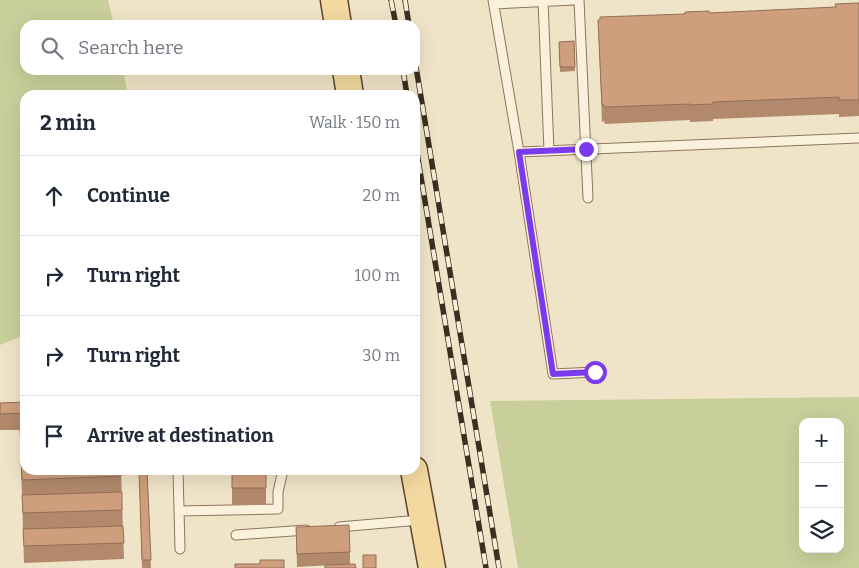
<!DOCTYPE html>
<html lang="en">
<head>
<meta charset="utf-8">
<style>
  body { margin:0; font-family:Bitter,serif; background:#f6f6f7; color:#1f2937 }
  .controls { position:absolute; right:15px; bottom:15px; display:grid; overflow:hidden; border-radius:10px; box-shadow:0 5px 20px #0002 }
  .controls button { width:45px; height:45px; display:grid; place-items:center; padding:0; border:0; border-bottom:1px solid #e0e1e3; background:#fff; color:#1f2937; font:25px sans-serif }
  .stop { position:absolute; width:15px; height:15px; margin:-11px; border:4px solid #7c3aed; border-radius:50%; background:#fff }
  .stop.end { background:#7c3aed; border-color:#fff; box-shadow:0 1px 5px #0008 }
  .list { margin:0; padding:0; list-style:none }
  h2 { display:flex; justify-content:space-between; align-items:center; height:65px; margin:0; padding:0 20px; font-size:21px }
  h2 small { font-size:16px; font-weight:400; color:#747a83 }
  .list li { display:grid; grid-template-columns:32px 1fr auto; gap:15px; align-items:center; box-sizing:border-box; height:80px; padding:0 20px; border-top:1px solid #e0e1e3 }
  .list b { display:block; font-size:19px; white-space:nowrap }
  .list em { font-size:16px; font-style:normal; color:#747a83 }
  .icon { flex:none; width:28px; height:28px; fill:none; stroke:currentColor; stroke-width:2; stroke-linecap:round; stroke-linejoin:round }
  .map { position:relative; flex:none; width:859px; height:568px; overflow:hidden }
  .search { position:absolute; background:#fff; box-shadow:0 5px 20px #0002; left:20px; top:20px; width:400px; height:55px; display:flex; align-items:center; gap:12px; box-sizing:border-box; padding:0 18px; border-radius:15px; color:#747a83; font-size:19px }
  .panel { position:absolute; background:#fff; box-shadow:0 5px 20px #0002; left:20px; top:90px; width:400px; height:385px; border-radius:15px }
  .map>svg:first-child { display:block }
  .green { fill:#c9cf9b; fill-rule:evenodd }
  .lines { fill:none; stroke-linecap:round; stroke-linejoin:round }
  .service-casing { stroke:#8d765c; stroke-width:11 }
  .primary-casing { stroke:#5b4430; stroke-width:29 }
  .service { stroke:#faf1dc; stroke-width:9 }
  .primary { stroke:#f3d9a0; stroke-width:26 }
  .rail-casing { stroke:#3d2e20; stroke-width:5.5 }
  .rail { stroke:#f7eed8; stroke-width:4; stroke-dasharray:11; stroke-linecap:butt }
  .wall { fill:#b2896c }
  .building { fill:#cf9f7d; stroke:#916f58 }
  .route { stroke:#7c3aed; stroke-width:6 }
</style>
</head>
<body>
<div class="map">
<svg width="859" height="568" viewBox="0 0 859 568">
  <rect width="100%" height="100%" fill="#f0e4c8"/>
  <path class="green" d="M0 0H108L114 25H25V70H123L128 95H25V335L0 345Z
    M859 397V568H518L490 401ZM803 422H840V549H803Z"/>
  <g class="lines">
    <defs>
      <path id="service" d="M493 0 519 152 859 138
        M543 0 549 151
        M579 0 588 198
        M494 4 574 0
        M519 152 553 374 595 372
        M178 470 180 549
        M179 511 278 509V492L283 470
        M339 527 420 520
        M236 535 306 530"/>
      <path id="primary" d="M334 0 338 25
        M346 70 350 95
        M414 470 432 568"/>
    </defs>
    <use href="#service" class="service-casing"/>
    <use href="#primary" class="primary-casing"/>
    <use href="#service" class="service"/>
    <use href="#primary" class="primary"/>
    <defs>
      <path id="rail" d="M391 0 396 25
        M405 0 409 25
        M415 61 499 568
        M403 70 407 95
        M415 141 486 568"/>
    </defs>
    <use href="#rail" class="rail-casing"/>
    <use href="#rail" class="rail"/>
  </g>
  <path class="wall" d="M859 3V116L839 117V114L713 119V121L690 122V120L605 124 604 121 602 122 598 20 709 13 835 7Z
    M574 41 575 71 560 72 559 42Z
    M25 402V470H121L124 559 24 563 20 430H0V403Z
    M139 470H147L151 568H142Z
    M232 470H266V505H232Z
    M296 527 350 552V564L297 567Z"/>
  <path class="building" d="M859 3V100H839V97L713 102V104L690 105V104L605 107 604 105H602L598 20H600V17L685 14V12L709 11V13L836 7 835 4Z
    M574 41 575 67H560L559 42Z
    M25 402V413L0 414V403Z
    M20 429H25V446H21Z
    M21 462H25V470H121V476L22 480Z
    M139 470H147L151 560H142Z
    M232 470H266V488H232Z
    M122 492V510L23 513 22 495Z
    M349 525 350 552 297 554 296 527Z
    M123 526 124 543 24 546 23 529Z
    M363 555H376V568H363Z
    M260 560H284V568H235V564H260Z
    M355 564 356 568H325V565Z"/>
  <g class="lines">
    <path class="route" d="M586 149 519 152 553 374 595 372"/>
  </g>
</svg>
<div class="controls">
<button>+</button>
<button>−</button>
<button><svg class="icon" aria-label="layers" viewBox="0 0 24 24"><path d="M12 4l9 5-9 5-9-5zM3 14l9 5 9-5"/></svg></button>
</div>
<div class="stop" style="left:595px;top:372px"></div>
<div class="stop end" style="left:586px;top:149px"></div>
<div class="search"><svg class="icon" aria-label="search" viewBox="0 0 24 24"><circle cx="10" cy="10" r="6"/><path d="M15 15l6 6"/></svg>Search here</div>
<section class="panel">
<h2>2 min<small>Walk · 150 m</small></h2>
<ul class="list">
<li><svg class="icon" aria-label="ahead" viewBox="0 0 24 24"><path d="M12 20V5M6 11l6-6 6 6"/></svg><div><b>Continue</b></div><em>20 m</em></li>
<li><svg class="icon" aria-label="right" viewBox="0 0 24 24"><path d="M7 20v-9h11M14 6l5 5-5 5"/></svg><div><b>Turn right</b></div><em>100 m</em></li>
<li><svg class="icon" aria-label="right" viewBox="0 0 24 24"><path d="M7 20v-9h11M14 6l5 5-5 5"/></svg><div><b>Turn right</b></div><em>30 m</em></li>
<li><svg class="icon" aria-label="arrive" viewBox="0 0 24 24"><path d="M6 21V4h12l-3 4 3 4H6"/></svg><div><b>Arrive at destination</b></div></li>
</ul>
</section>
</div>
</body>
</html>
